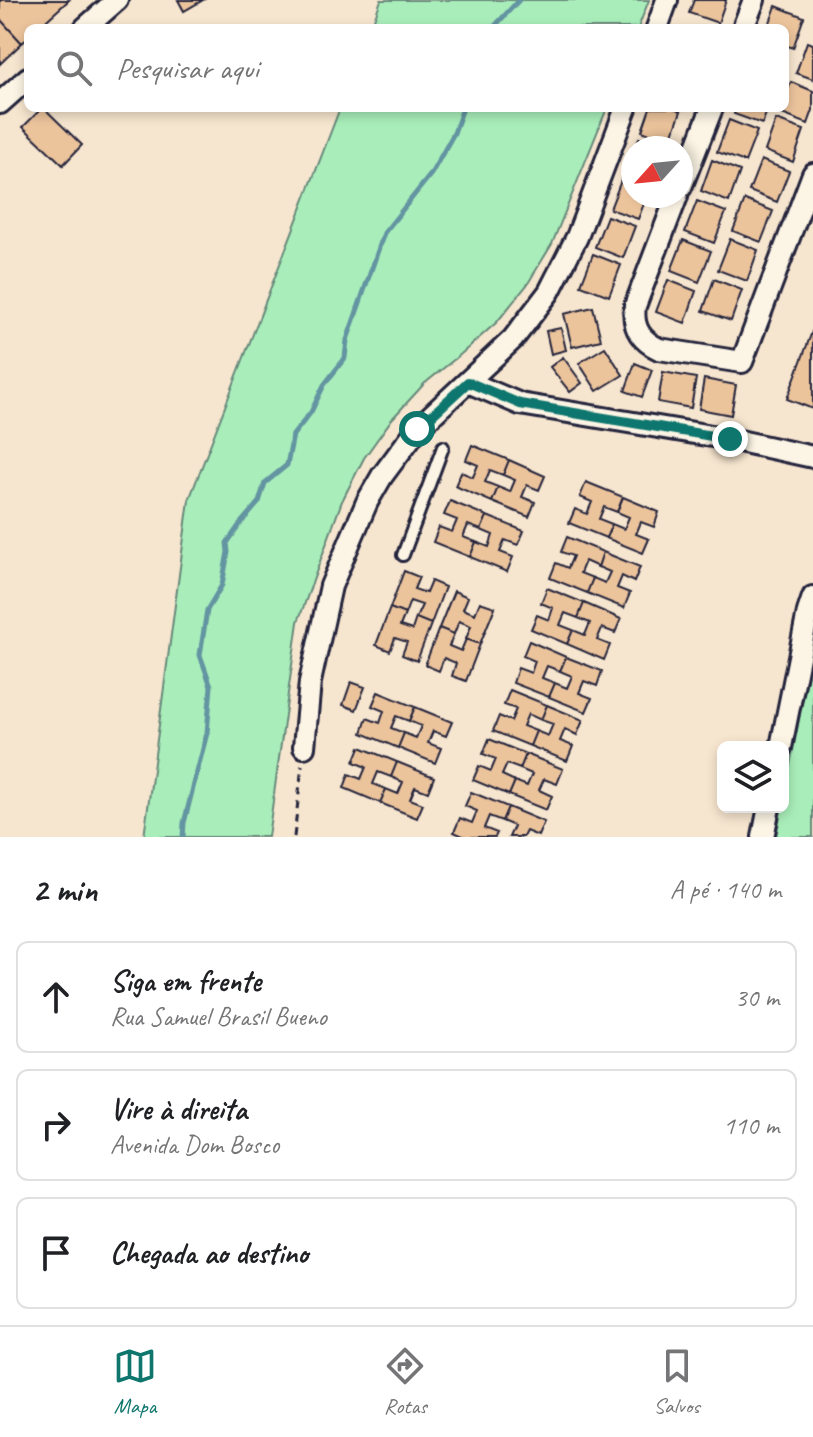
<!DOCTYPE html>
<html lang="pt">
<head>
<meta charset="utf-8">
<style>
  body { margin:0; font-family:Caveat,sans-serif; background:#f6f6f6; color:#202124 }
  .controls { position:absolute; right:24px; bottom:24px; display:grid; overflow:hidden; border-radius:12px; box-shadow:0 4px 12px #0003 }
  .controls button { width:72px; height:72px; display:grid; place-items:center; padding:0; border:0; border-bottom:2px solid #e0e0e0; background:#fff; color:#202124; font:40px sans-serif }
  .compass { position:absolute; left:621px; top:136px; width:72px; height:72px; border-radius:50%; background:#fff; box-shadow:0 4px 12px #0003; rotate:243deg }
  .stop { position:absolute; width:24px; height:24px; margin:-18px; border:6px solid #0f766e; border-radius:50%; background:#fff }
  .stop.end { background:#0f766e; border-color:#fff; box-shadow:0 2px 8px #0008 }
  .list { margin:0; padding:0; list-style:none }
  h2 { display:flex; justify-content:space-between; align-items:center; height:104px; margin:0; padding:0 32px; font-size:34px }
  h2 small { font-size:26px; font-weight:400; color:#757577 }
  .list li { display:grid; grid-template-columns:52px 1fr auto; gap:24px; align-items:center; box-sizing:border-box; height:112px; margin:0 16px 16px; padding:0 16px; border:2px solid #e0e0e0; border-radius:12px }
  .list b { display:block; font-size:30px; white-space:nowrap }
  .list p { margin:0; font-size:26px; white-space:nowrap; color:#757577 }
  .list em { font-size:26px; font-style:normal; color:#757577 }
  .icon { flex:none; width:44px; height:44px; fill:none; stroke:currentColor; stroke-width:2; stroke-linecap:round; stroke-linejoin:round }
  .map { position:relative; flex:none; width:813px; height:837px; overflow:hidden }
  .search { position:absolute; background:#fff; box-shadow:0 4px 12px #0003; left:24px; right:24px; top:24px; height:88px; display:flex; align-items:center; gap:20px; box-sizing:border-box; padding:0 28px; border-radius:12px; color:#757577; font-size:30px }
  .sheet { height:488px; background:#fff }
  nav { display:flex; justify-content:space-around; align-items:center; box-sizing:border-box; height:112px; border-top:2px solid #e0e0e0; background:#fff; font-size:22px; color:#757577 }
  nav a { display:grid; justify-items:center; gap:4px }
  nav .on { color:#0f766e }
  .map>svg:first-child { display:block }
  .green { fill:#a9eeba; stroke:#66887a; stroke-width:2 }
  .lines { fill:none; stroke-linecap:round; stroke-linejoin:round }
  .stream { stroke:#6394a1; stroke-width:5 }
  .building { fill:#ecc49c; stroke:#22223b; stroke-width:2 }
  .lane-casing { stroke:#22223b; stroke-width:16 }
  .street-casing { stroke:#22223b; stroke-width:26 }
  .path { stroke:#22223b; stroke-width:3; stroke-dasharray:8 6; stroke-linecap:butt }
  .lane { stroke:#fcf5e5; stroke-width:10 }
  .street { stroke:#fcf5e5; stroke-width:20 }
  .route { stroke:#0f766e; stroke-width:10 }
</style>
</head>
<body>
<div class="map">
<svg width="813" height="837" viewBox="0 0 813 837">
  <rect width="100%" height="100%" fill="#f7e6cf"/>
  <filter id="ink" filterUnits="userSpaceOnUse"><feTurbulence type="fractalNoise" baseFrequency=".0125" numOctaves="2"/><feDisplacementMap in="SourceGraphic" scale="16" xChannelSelector="R" yChannelSelector="G"/><feConvolveMatrix kernelMatrix="1 2 1 2 8 2 1 2 1" color-interpolation-filters="sRGB"/></filter>
  <g filter="url(#ink)">
    <path class="green" d="M381 0H649L638 28H371Z
      M340 108H607L552 244 527 285 497 322 461 354 424 384 392 419 364 458 342 501 298 622 268 837H144L189 500Z
      M813 648V837H776Z"/>
    <g class="lines">
      <path class="stream" d="M493 28 519 0
        M183 837 184 823 207 733 211 686 200 655 207 610 222 585 228 552 227 543 241 523 259 502 265 483 287 465 293 435 311 412 324 385 345 358 347 340 384 233 431 174 454 133 463 108"/>
    </g>
    <path class="building" d="M0 0H69L38 28H28V38L22 43 0 19Z
      M178 0H203L184 11Z
      M694 0H726L718 23 689 13Z
      M776 6 804 17 793 48 785 45V28H768Z
      M0 19 22 43 0 64Z
      M807 42 813 44V79L796 73Z
      M791 82 813 91V110L808 124 779 113 781 108H785V98Z
      M42 108H44L82 145 63 165 23 127Z
      M650 108H674L681 111 670 142 642 131Z
      M736 108H768L762 124 734 114Z
      M729 120 757 131 745 162 717 152Z
      M776 120 804 130 793 162 765 151Z
      M639 138 666 148H635Z
      M712 160 740 171 729 202 701 191Z
      M761 160 789 171 777 202 749 191Z
      M622 178 633 182V196H647L638 219 610 209Z
      M745 200 773 211 761 242 733 231Z
      M697 201 726 212 714 243 685 232Z
      M607 216 635 226 623 258 595 247Z
      M730 239 758 250 747 281 718 270Z
      M683 240 711 251 699 282 671 271Z
      M593 254 621 265 609 296 581 285Z
      M714 279 742 290 731 321 703 311Z
      M668 280 696 291 685 323 656 312Z
      M593 307 601 340 572 347 564 314Z
      M561 328 566 350 551 354 546 331Z
      M813 329V409L787 399Z
      M605 347 623 375 597 391 579 363Z
      M563 357 582 383 570 392 550 367Z
      M635 363 652 370 642 397 625 391Z
      M663 372 696 378 691 408 658 402Z
      M704 379 736 385 731 415 699 409Z
      M472 445 509 460 503 475 490 470 485 482 498 487 492 502 455 486 461 472 473 477 478 465 466 460Z
      M509 460 545 476 539 490 527 485 522 497 535 502 529 517 492 502 498 487 510 492 515 480 503 475Z
      M586 482 623 497 617 512 604 507 599 519 612 524 606 538 569 523 575 509 587 514 592 502 580 497Z
      M623 497 659 512 654 527 641 522 636 534 649 539 643 553 606 538 612 524 624 529 629 517 617 512Z
      M450 501 487 516 481 530 468 525 463 537 476 542 470 557 433 542 439 527 452 532 457 520 444 515Z
      M487 516 524 531 518 545 505 540 500 552 513 557 507 572 470 557 476 542 489 547 493 535 481 530Z
      M567 537 603 552 598 567 585 561 580 573 593 578 587 593 550 578 556 563 568 568 573 556 561 552Z
      M603 552 640 567 634 582 622 576 617 588 630 593 624 608 587 593 593 578 605 583 610 572 598 567Z
      M404 571 419 577 414 589 426 593 431 581 445 587 431 624 416 618 422 605 410 601 405 614 390 608Z
      M547 588 584 603 578 618 565 613 560 625 573 630 567 644 531 629 537 615 549 620 553 608 541 603Z
      M454 591 468 597 463 609 475 614 480 602 495 607 480 644 466 639 471 626 459 621 454 634 439 628Z
      M584 603 621 619 615 633 602 628 597 640 610 645 604 660 567 644 573 630 585 635 590 623 578 618Z
      M390 608 405 614 400 626 412 630 416 618 431 624 417 661 402 655 407 642 395 638 390 651 376 645Z
      M439 628 454 634 449 646 461 651 466 639 480 644 466 681 452 676 456 663 444 658 439 671 425 665Z
      M529 641 566 657 560 671 547 666 542 678 555 683 549 697 513 683 518 668 531 673 535 661 523 656Z
      M566 657 602 671 597 686 584 681 579 693 592 698 586 712 549 697 555 683 567 688 572 676 560 671Z
      M351 682 365 687 356 710 343 705Z
      M510 690 547 705 541 720 528 714 523 726 536 731 530 746 493 731 499 716 511 721 516 709 504 705Z
      M378 692 415 707 409 721 396 716 391 728 404 733 398 748 362 733 367 718 380 723 384 711 372 706Z
      M547 705 583 720 577 735 565 729 560 741 573 746 567 761 530 746 536 731 548 736 553 724 541 720Z
      M415 707 452 722 446 736 433 731 428 743 441 748 435 763 398 748 404 733 416 738 421 726 409 721Z
      M489 739 526 754 520 769 507 764 502 775 515 781 509 795 473 780 479 766 491 771 496 759 483 754Z
      M360 747 397 762 391 777 378 772 373 784 386 789 380 803 344 788 349 774 361 779 366 767 354 762Z
      M526 754 563 769 557 784 544 779 539 790 552 796 546 810 509 795 515 781 527 786 532 774 520 769Z
      M397 762 434 777 428 792 415 787 410 799 423 804 417 818 380 803 386 789 398 794 403 782 391 777Z
      M471 792 508 807 502 821 489 816 484 828 497 833 495 837H465L454 832 460 818 472 823 477 811 465 806Z
      M508 807 544 822 538 836 526 831 523 837H509L514 826 502 821Z"/>
    <g class="lines">
      <defs>
        <path id="lane" d="M403 555 443 447"/>
        <path id="street" d="M85 28 117 0
          M657 28 667 0
          M743 28 754 0
          M0 103 28 78
          M681 187 712 108
          M677 196 635 306C632 327 640 340 659 349L742 362 813 174
          M468 382 520 404 730 439 813 457
          M304 747 310 682 331 586 367 502 382 476 417 429 513 339 549 292 577 237 626 108
          M781 747 808 612 813 597
          M763 837 769 807"/>
      </defs>
      <use href="#lane" class="lane-casing"/>
      <use href="#street" class="street-casing"/>
      <path class="path" d="M294 837 302 765"/>
      <use href="#lane" class="lane"/>
      <use href="#street" class="street"/>
    </g>
  </g>
  <g class="lines" filter="url(#ink)">
    <path class="route" d="M417 429 468 382 520 404 730 439"/>
  </g>
</svg>
<div class="controls">
<button><svg class="icon" aria-label="layers" viewBox="0 0 24 24"><path d="M12 4l9 5-9 5-9-5zM3 14l9 5 9-5"/></svg></button>
</div>
<svg class="compass" viewBox="-18 -18 36 36"><path d="M0-13l5 13h-10z" fill="#e53935"/><path d="M0 13l5-13h-10z" fill="#757577"/></svg>
<div class="stop" style="left:417px;top:429px"></div>
<div class="stop end" style="left:730px;top:439px"></div>
<div class="search"><svg class="icon" aria-label="search" viewBox="0 0 24 24"><circle cx="10" cy="10" r="6"/><path d="M15 15l6 6"/></svg>Pesquisar aqui</div>
</div>
<section class="sheet">
<h2>2 min<small>A pé · 140 m</small></h2>
<ul class="list">
<li><svg class="icon" aria-label="ahead" viewBox="0 0 24 24"><path d="M12 20V5M6 11l6-6 6 6"/></svg><div><b>Siga em frente</b><p>Rua Samuel Brasil Bueno</p></div><em>30 m</em></li>
<li><svg class="icon" aria-label="right" viewBox="0 0 24 24"><path d="M7 20v-9h11M14 6l5 5-5 5"/></svg><div><b>Vire à direita</b><p>Avenida Dom Bosco</p></div><em>110 m</em></li>
<li><svg class="icon" aria-label="arrive" viewBox="0 0 24 24"><path d="M6 21V4h12l-3 4 3 4H6"/></svg><div><b>Chegada ao destino</b></div></li>
</ul>
</section>
<nav>
<a class="on"><svg class="icon" aria-label="map" viewBox="0 0 24 24"><path d="M3 6l6-2 6 2 6-2v14l-6 2-6-2-6 2zM9 4v14M15 6v14"/></svg>Mapa</a>
<a><svg class="icon" aria-label="directions" viewBox="0 0 24 24"><path d="M12 3l9 9-9 9-9-9zM9 14v-3h6M13 9l2 2-2 2"/></svg>Rotas</a>
<a><svg class="icon" aria-label="saved" viewBox="0 0 24 24"><path d="M7 4h10v16l-5-4-5 4z"/></svg>Salvos</a>
</nav>
</body>
</html>
